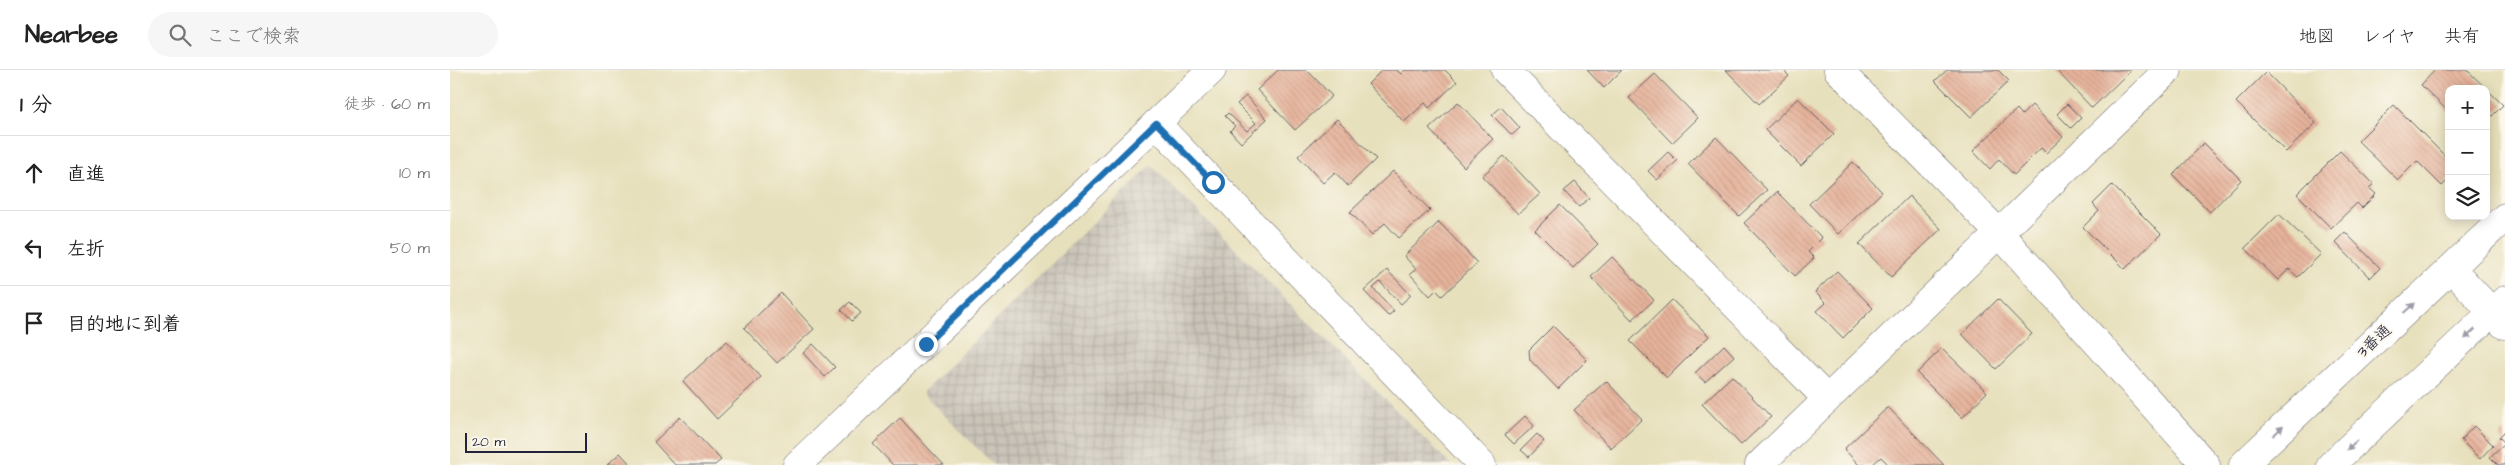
<!DOCTYPE html>
<html lang="ja">
<head>
<meta charset="utf-8">
<style>
  body { margin:0; font-family:"Architects Daughter","Klee One",sans-serif; background:#f6f6f6; color:#222 }
  .controls { position:absolute; right:15px; top:15px; display:grid; overflow:hidden; border-radius:10px; box-shadow:0 2px 12px #0003 }
  .controls button { width:45px; height:45px; display:grid; place-items:center; padding:0; border:0; border-bottom:1px solid #e0e0e0; background:#fff; color:#222; font:25px sans-serif }
  .scale { position:absolute; left:15px; bottom:12px; width:122px; box-sizing:border-box; padding-left:5px; border:2px solid #22223b; border-top:0; font-size:14px; line-height:18px; white-space:nowrap; color:#22223b; -webkit-text-stroke:4px #fbf7ec; paint-order:stroke }
  .stop { position:absolute; width:15px; height:15px; margin:-11px; border:4px solid #1f6fb2; border-radius:50%; background:#fff }
  .stop.end { background:#1f6fb2; border-color:#fff; box-shadow:0 1px 5px #0008 }
  .list { margin:0; padding:0; list-style:none }
  h2 { display:flex; justify-content:space-between; align-items:center; height:65px; margin:0; padding:0 20px; font-size:21px }
  h2 small { font-size:16px; font-weight:400; color:#767676 }
  .list li { display:grid; grid-template-columns:32px 1fr auto; gap:15px; align-items:center; box-sizing:border-box; height:75px; padding:0 20px; border-top:1px solid #e0e0e0 }
  .list b { display:block; font-size:19px; white-space:nowrap }
  .list em { font-size:16px; font-style:normal; color:#767676 }
  .icon { flex:none; width:28px; height:28px; fill:none; stroke:currentColor; stroke-width:2; stroke-linecap:round; stroke-linejoin:round }
  .map { position:relative; flex:none; width:2055px; height:395px; overflow:hidden }
  header { display:flex; align-items:center; gap:30px; box-sizing:border-box; height:70px; padding:0 25px; background:#fff; border-bottom:1px solid #e0e0e0 }
  header strong { font-size:24px }
  nav { display:flex; gap:28px; margin-inline-start:auto; font-size:18px }
  .search { width:350px; height:45px; background:#f6f6f6; display:flex; align-items:center; gap:12px; box-sizing:border-box; padding:0 18px; border-radius:28px; color:#767676; font-size:19px }
  main { display:flex }
  aside { flex:1; background:#fff }
  .map>svg:first-child { display:block }
  .industrial { fill:url(#industrial-grid) }
  .building { fill:url(#building-back-hatch) }
  .lines { fill:none; stroke-linecap:round; stroke-linejoin:round }
  .minor-casing { stroke:#676468; stroke-width:29 }
  .minor { stroke:#fff; stroke-width:28 }
  .oneway { fill:#9c9ca7 }
  .route { stroke:#1f6fb2; stroke-width:6 }
  .labels { text-anchor:middle; dominant-baseline:central; stroke-width:4; stroke-linejoin:round; paint-order:stroke }
  .street-label { font-size:16px; fill:#22223b; stroke:#fbf7ec }
</style>
</head>
<body>
<header>
<strong>Nearbee</strong>
<div class="search"><svg class="icon" aria-label="search" viewBox="0 0 24 24"><circle cx="10" cy="10" r="6"/><path d="M15 15l6 6"/></svg>ここで検索</div>
<nav><a>地図</a><a>レイヤ</a><a>共有</a></nav>
</header>
<main>
<aside>
<h2>1 分<small>徒歩 · 60 m</small></h2>
<ul class="list">
<li><svg class="icon" aria-label="ahead" viewBox="0 0 24 24"><path d="M12 20V5M6 11l6-6 6 6"/></svg><div><b>直進</b></div><em>10 m</em></li>
<li><svg class="icon" aria-label="left" viewBox="0 0 24 24"><path d="M17 20v-9H6M10 6l-5 5 5 5"/></svg><div><b>左折</b></div><em>50 m</em></li>
<li><svg class="icon" aria-label="arrive" viewBox="0 0 24 24"><path d="M6 21V4h12l-3 4 3 4H6"/></svg><div><b>目的地に到着</b></div></li>
</ul>
</aside>
<div class="map">
<svg width="2055" height="395" viewBox="0 0 2055 395">
  <defs>
    <pattern id="industrial-grid" width="8" height="8" patternUnits="userSpaceOnUse" patternTransform="scale(1.25)"><rect width="8" height="8" fill="#c9c3b8"/><path d="M0 4h8M4 0v8" fill="none" stroke="#aca79f"/></pattern>
    <pattern id="building-back-hatch" width="6" height="6" patternUnits="userSpaceOnUse" patternTransform="scale(1.25)"><rect width="6" height="6" fill="#e6b29a"/><path d="M-1 5l2 2M0 0l6 6M5-1l2 2" fill="none" stroke="#c59986"/></pattern>
  </defs>
  <rect width="100%" height="100%" fill="#fbf7ec"/>
  <filter id="ink" filterUnits="userSpaceOnUse"><feTurbulence type="fractalNoise" baseFrequency=".02" numOctaves="2"/><feDisplacementMap in="SourceGraphic" scale="10" xChannelSelector="R" yChannelSelector="G"/><feConvolveMatrix kernelMatrix="1 2 1 2 8 2 1 2 1" color-interpolation-filters="sRGB"/></filter>
  <filter id="wash" filterUnits="userSpaceOnUse"><feTurbulence type="fractalNoise" baseFrequency=".0096" numOctaves="4" result="noise"/><feDisplacementMap in="SourceGraphic" scale="20" xChannelSelector="R" yChannelSelector="G"/><feGaussianBlur stdDeviation="1.12" result="paint"/><feColorMatrix in="noise" values="0 0 0 0 0 0 0 0 0 0 0 0 0 0 0 0 0 1.4 0 .05"/><feComposite in="paint" operator="in"/></filter>
  <g filter="url(#wash)">
    <rect width="100%" height="100%" fill="#e7e0bc"/>
    <path class="industrial" d="M701 95 1001 395H544L472 323Z"/>
    <g id="blocks">
      <path class="building" d="M828 0H857L882 26 845 60 807 20Z
        M932 0H947L951 4 955 0H995L1007 12 979 38 975 33 954 52 918 14Z
        M1137 0H1172L1154 18Z
        M1276 0H1333L1339 6 1309 34Z
        M1497 0H1548L1559 11 1521 47 1485 11Z
        M1606 0H1681L1642 38Z
        M1985 0H2017L2053 35 2036 52V19H1999V42L1971 15Z
        M1816 2 1866 53 1836 82 1786 32Z
        M1205 4 1248 48 1222 73 1179 28Z
        M796 26 817 49 791 73 780 61 785 56 775 46 778 43 797 61 806 53 787 34Z
        M1348 28 1384 64 1351 96 1315 60Z
        M1008 32 1043 69 1014 97 979 59Z
        M1617 34 1631 48 1621 58 1607 44Z
        M1582 35 1613 67 1596 83 1591 78 1564 105 1549 89 1540 99 1523 81 1567 39 1572 45Z
        M1944 35 1999 90V109L1992 116 1967 91 1948 110 1908 71Z
        M1051 37 1070 58 1062 65 1042 45Z
        M887 49 926 89 898 116 885 102 873 113 848 86Z
        M1266 67 1317 120 1289 146 1238 94Z
        M1754 73 1791 110 1760 142 1723 105Z
        M1890 81 1924 114 1919 118 1926 124 1912 138 1907 133 1881 158 1847 124Z
        M1218 82 1227 91 1207 110 1198 101Z
        M1054 86 1090 124 1068 144 1032 106Z
        M1403 92 1432 122 1388 164 1359 134Z
        M943 101 980 140 949 168 935 153 922 165 900 142Z
        M1125 112 1139 128 1129 137 1114 121Z
        M1662 115 1711 164 1675 199 1633 157 1649 141 1643 134Z
        M1327 122 1372 168 1358 182 1364 188 1345 206 1294 153Z
        M1459 126 1491 159 1441 207 1409 174Z
        M1110 135 1148 174 1123 198 1085 160Z
        M1829 144 1871 184 1848 207 1839 199 1828 210 1795 178Z
        M989 152 1027 193 992 226 986 220 980 226 960 204 966 199 954 186Z
        M1895 162 1930 198 1920 208 1885 172Z
        M1162 187 1204 230 1182 250 1141 207Z
        M937 200 961 225 951 234 930 212 923 218 944 241 938 246 914 221Z
        M1387 201 1423 238 1393 268 1367 241 1376 233 1365 222Z
        M331 223 364 259 327 293 294 258Z
        M1548 229 1582 264 1546 299 1512 264Z
        M1222 230 1259 266 1217 308 1180 271Z
        M400 232 411 243 402 251 391 240Z
        M1103 256 1137 290 1108 319 1080 290 1079 280Z
        M277 271 311 307 267 349 233 311Z
        M363 274 385 297 375 307 353 283Z
        M1274 275 1284 286 1255 312 1245 303Z
        M1492 278 1537 322 1512 348 1467 303Z
        M1282 306 1321 347 1291 375 1252 334Z
        M1156 311 1192 349 1161 378 1124 340Z
        M1438 337 1494 395H1439L1431 387 1422 395H1409L1394 379Z
        M1075 346 1084 356 1064 374 1055 365Z
        M230 347 271 390 265 395H225L204 372Z
        M450 348 494 395H443L423 374Z
        M2024 356 2043 375 2030 389 2011 370Z
        M2055 361V395H2048L2040 387 2055 373 2049 367Z
        M1087 364 1094 371 1079 387 1071 380Z
        M170 383 181 395H157Z"/>
    </g>
  </g>
  <g filter="url(#ink)">
    <use href="#blocks" fill-opacity="0" stroke="#676468" stroke-width="1"/>
    <g class="lines">
      <defs>
        <path id="minor" d="M1055 0 1377 329
          M1388 0 1549 163 1756 395
          M706 53 1032 395
          M2001 198 2054 255
          M347 395 762 0
          M1309 395 1718 0
          M1793 395 2055 147
          M1881 395 2055 230"/>
      </defs>
      <use href="#minor" class="minor-casing"/>
      <use href="#minor" class="minor"/>
    </g>
    <defs><path id="oneway-solid" d="M-6-.8H1V-3.2L6.5 0L1 3.2V.8H-6Z" transform="scale(1.25)"/></defs>
    <g class="oneway">
      <use href="#oneway-solid" transform="translate(1959 238) rotate(-43)"/>
      <use href="#oneway-solid" transform="translate(2020 264) rotate(137)"/>
      <use href="#oneway-solid" transform="translate(1828 361) rotate(-43)"/>
      <use href="#oneway-solid" transform="translate(1902 375) rotate(137)"/>
    </g>
  </g>
  <g class="lines" filter="url(#ink)">
    <path class="route" d="M476 274 706 53 763 112"/>
  </g>
  <g class="labels">
    <g class="street-label">
      <text transform="translate(1924 271) rotate(-43)">3番通</text>
    </g>
  </g>
</svg>
<div class="controls">
<button>+</button>
<button>−</button>
<button><svg class="icon" aria-label="layers" viewBox="0 0 24 24"><path d="M12 4l9 5-9 5-9-5zM3 14l9 5 9-5"/></svg></button>
</div>
<div class="scale">20 m</div>
<div class="stop" style="left:763px;top:112px"></div>
<div class="stop end" style="left:476px;top:274px"></div>
</div>
</main>
</body>
</html>
